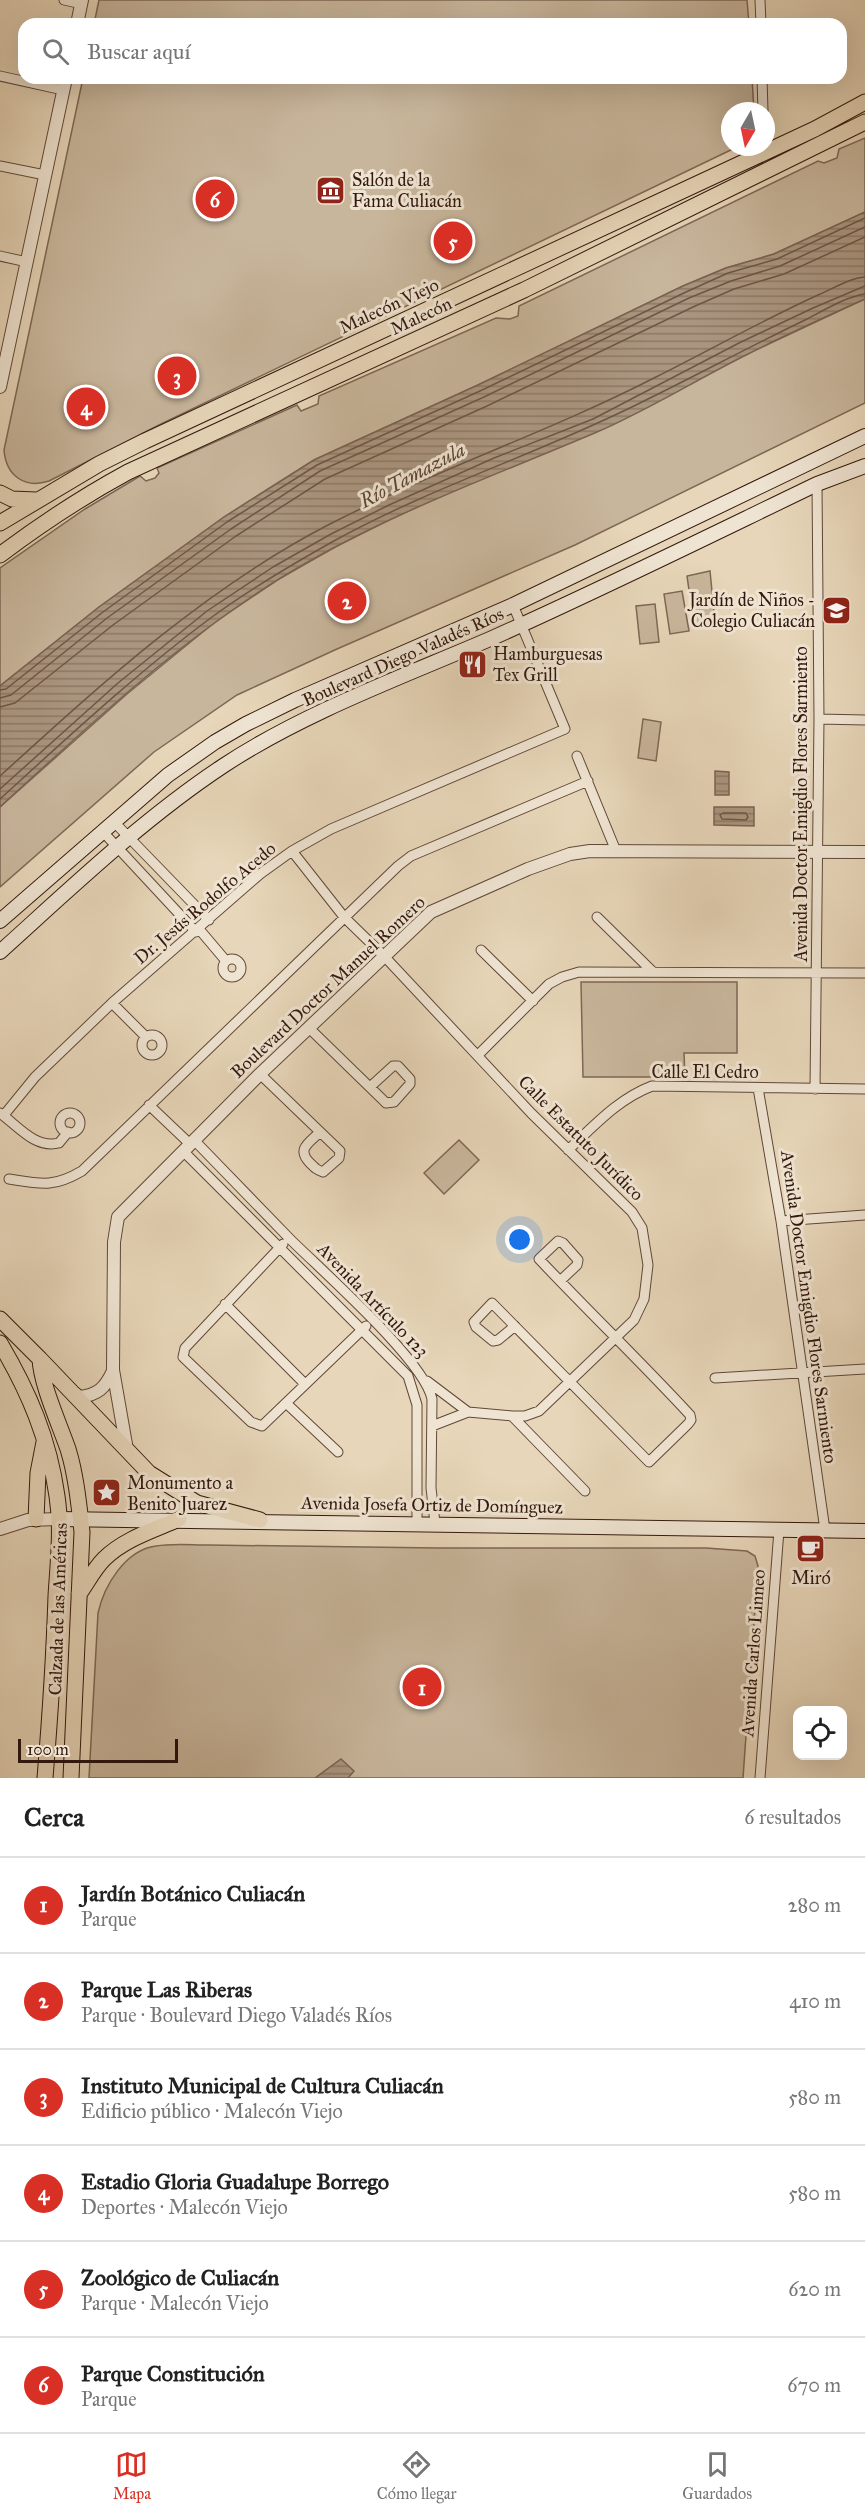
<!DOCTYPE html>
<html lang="es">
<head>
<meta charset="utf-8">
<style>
  body { margin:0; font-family:"IM FELL Great Primer",serif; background:#f2f2f2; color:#222 }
  .controls { position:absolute; right:18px; bottom:18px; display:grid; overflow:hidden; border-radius:12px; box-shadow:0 6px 24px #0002 }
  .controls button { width:54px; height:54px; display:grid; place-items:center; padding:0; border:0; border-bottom:2px solid #e0e0e0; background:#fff; color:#222; font:30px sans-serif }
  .compass { position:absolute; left:721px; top:102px; width:54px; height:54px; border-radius:50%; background:#fff; box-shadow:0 6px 24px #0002; rotate:189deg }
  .scale { position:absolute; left:18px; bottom:15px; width:160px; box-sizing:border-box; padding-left:6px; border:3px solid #33180e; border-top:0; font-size:16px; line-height:21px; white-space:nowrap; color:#33180e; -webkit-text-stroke:4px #efe4d2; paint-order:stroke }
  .you { position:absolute; left:520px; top:1240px; width:21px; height:21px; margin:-15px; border:4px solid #fff; border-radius:50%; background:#1a73e8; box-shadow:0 0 0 9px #1a73e833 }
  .badge { display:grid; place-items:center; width:39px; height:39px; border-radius:50%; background:#d93025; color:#fff; font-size:20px; font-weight:700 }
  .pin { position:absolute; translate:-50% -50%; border:3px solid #fff; box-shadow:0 2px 6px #0006 }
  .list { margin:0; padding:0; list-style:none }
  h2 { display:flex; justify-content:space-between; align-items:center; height:78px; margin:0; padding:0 24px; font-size:26px }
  h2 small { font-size:20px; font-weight:400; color:#767676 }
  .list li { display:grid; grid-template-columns:39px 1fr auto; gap:18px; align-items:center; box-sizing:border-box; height:96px; padding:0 24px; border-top:2px solid #e0e0e0 }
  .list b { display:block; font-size:22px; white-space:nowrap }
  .list p { margin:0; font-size:20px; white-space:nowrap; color:#767676 }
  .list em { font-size:20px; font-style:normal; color:#767676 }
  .icon { flex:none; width:33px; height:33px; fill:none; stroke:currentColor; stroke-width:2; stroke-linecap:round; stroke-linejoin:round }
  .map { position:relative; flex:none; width:865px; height:1778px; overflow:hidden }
  .search { position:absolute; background:#fff; box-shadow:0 6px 24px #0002; left:18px; right:18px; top:18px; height:66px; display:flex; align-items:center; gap:15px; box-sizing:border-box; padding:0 21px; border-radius:18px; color:#767676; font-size:22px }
  .sheet { height:654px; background:#fff }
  nav { display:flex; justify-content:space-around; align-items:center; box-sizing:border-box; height:84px; border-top:2px solid #e0e0e0; background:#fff; font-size:16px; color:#767676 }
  nav a { display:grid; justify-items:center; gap:3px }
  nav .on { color:#d93025 }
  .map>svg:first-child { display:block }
  .green { fill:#c8b69c; stroke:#7e6755; stroke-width:1.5 }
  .water { fill:url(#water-rules); stroke:#7a6352; stroke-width:1.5 }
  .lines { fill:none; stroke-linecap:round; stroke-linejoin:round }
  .shore { stroke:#6e5646; stroke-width:1.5 }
  .minor-casing { stroke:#604839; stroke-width:11 }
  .tertiary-casing { stroke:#604839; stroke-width:14 }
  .secondary-casing { stroke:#33180e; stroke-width:16 }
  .primary-casing { stroke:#33180e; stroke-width:17 }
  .minor { stroke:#efe4d2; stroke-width:9 }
  .tertiary { stroke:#efe4d2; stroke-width:12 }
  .secondary { stroke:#efe4d2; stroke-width:14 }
  .primary { stroke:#e7d6b9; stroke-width:15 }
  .labels { text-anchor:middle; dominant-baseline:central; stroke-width:6; stroke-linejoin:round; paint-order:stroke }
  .poi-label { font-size:18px; fill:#33180e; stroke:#efe4d2; text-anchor:start }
  .street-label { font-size:18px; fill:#33180e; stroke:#efe4d2 }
  .water-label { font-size:20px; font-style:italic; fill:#5d4436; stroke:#efe4d2 }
</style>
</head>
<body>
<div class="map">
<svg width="865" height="1778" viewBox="0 0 865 1778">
  <defs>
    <pattern id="water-rules" width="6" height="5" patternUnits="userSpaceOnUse" patternTransform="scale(1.5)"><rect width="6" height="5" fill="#aa957f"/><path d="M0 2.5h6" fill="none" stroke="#8b7966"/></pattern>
  </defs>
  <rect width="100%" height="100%" fill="#e7d6b9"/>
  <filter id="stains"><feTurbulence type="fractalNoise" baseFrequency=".00333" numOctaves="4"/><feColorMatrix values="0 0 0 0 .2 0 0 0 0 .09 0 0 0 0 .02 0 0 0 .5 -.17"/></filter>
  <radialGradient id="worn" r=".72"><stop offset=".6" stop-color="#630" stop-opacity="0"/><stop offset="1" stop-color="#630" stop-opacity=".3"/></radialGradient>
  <path class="green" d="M99 0H747L749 24H94Z
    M83 78H752L754 111H730V147H737L161 424 49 481C25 489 6 476 4 450Z
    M865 138V212L774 254 726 268 683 286 478 385 314 460 224 517 99 607 0 686V568L85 509 140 476 146 481 155 478 159 473 157 468 297 405 301 411 318 404 319 396 496 318 510 319 518 316 519 306 818 161 824 163 837 158 839 149Z
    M865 299V403L575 545 337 649 237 695 154 752 0 887V807L127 694 215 622 279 579 337 546 395 517 500 470 598 431 745 355Z
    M710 571 715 622 694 625 687 576Z
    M682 591 689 631 670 634 664 594Z
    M655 604 659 642 640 644 636 606Z
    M643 719 661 722 656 761 638 758Z
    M581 982H737V1053H684L685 1077H583Z
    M459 1140 479 1160 444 1194 424 1173Z
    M208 1545 438 1548H706L747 1551 755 1556 758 1566 743 1778H89L98 1613C104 1586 125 1550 156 1546 173 1543 191 1545 208 1545Z"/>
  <path class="water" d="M865 212V299C825 317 785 335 746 355 696 380 648 410 597 432 489 478 379 517 279 579 177 643 88 726 0 807V686L99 607 224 517 314 460 478 385 683 286 726 268 774 254Z
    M715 771 729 772V795H715Z
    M714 807H754V826L714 825Z
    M341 1759 354 1771 348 1778H315Z"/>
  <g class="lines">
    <path class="shore" d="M0 690 6 689 103 612 227 522 317 465 480 391 686 292 728 273 777 259 865 218
      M0 698 11 695 107 618 231 529 320 471 484 397 689 298 731 281 780 266 865 227
      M0 707 15 703 113 625 236 536 325 479 487 406 693 307 734 289 784 274 865 237
      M0 776C101 684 206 588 328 525 435 470 549 432 656 377 710 350 763 320 818 295 833 289 849 278 865 277
      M0 789 118 683 207 611 273 567 331 534 389 505 494 458 593 419 739 343 813 308 865 286
      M0 799C67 738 139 671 212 617 250 589 291 565 332 542 433 486 544 452 646 400 699 374 751 346 805 320 823 311 845 297 865 294
      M723 813H746L748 817 746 820 722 819 720 815Z"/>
    <defs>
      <path id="minor" d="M64 0 82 4
        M760 0 761 24
        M0 76 63 90
        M762 78 763 111
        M0 166 45 175
        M0 256 27 262
        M819 719 865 720
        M577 756 616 851
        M115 823 209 920
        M104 833 196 932
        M292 851 344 917 384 956 531 1113 632 1212 642 1228 648 1265 644 1299 634 1320 539 1411 525 1416H512L468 1412 432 1426
        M597 917 653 972
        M199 929 226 961
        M481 950 533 1001
        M223 968a9 9 0 1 1 18 0a9 9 0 1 1-18 0Z
        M112 1003 146 1037
        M309 1028 383 1100 386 1103 394 1102 410 1084V1079L398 1066H393L370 1087
        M142 1045a10 10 0 1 1 20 0a10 10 0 1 1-20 0Z
        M478 1055 549 984 562 977 579 972 865 973
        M260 1074 340 1151 339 1158 323 1172C317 1170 315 1168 310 1163 296 1149 309 1143 320 1132
        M758 1088 781 1221 825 1530
        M815 1089 819 719 817 484
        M149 1105 190 1144
        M0 1113C18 1126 35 1149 59 1143L68 1132
        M60 1123a10 10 0 1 1 20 0a10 10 0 1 1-20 0Z
        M4 1115 35 1077 112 1003 260 874 292 851 331 829 565 729 513 605
        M194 1140C226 1173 258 1206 290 1239 322 1271 424 1360 432 1399L431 1488 435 1523
        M568 1150C595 1125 618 1099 652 1086L865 1089
        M183 1151 408 1376 417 1405V1523
        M9 1179C41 1184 53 1188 82 1171L398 866 411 856 588 781
        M781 1221 865 1215
        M283 1244 185 1348 183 1357 251 1422 262 1426 366 1326
        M225 1304 305 1384
        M515 1326 498 1340 493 1341 476 1327 474 1322 492 1303 649 1462 688 1424 691 1420 690 1415C641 1362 589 1312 539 1259L558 1241 563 1243 578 1260 577 1265 560 1281
        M715 1378 865 1369
        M427 1381 468 1412
        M286 1403 338 1452
        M512 1416 585 1491
        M760 1778 779 1530"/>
      <path id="tertiary" d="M77 24 82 0
        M0 387 66 78
        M76 1394 79 1397C98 1395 105 1388 113 1371
        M127 1450 113 1370 114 1242 118 1217 260 1074 431 912 528 869 570 854 590 851 865 852
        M0 1529 28 1520 59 1519"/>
      <path id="secondary" d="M0 921 168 775 215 742 246 724 295 700 513 605 865 436
        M0 952C71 888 143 819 223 766 303 713 402 677 490 639 600 590 709 536 817 484L865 466
        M59 1519 865 1531"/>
      <path id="primary" d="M0 493 12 499 36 500
        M0 523 99 464 145 441 815 129 865 102
        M0 555C41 524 82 497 128 472L524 290 865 122
        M0 1319 40 1359C41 1384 59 1423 68 1449 76 1475 79 1505 82 1532L71 1778
        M0 1343C29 1392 49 1439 57 1496 62 1529 58 1563 56 1596 54 1657 50 1717 45 1778
        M40 1359 149 1473 197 1503 260 1520
        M36 1519 38 1473 44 1442
        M79 1594C87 1583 94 1569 104 1559 124 1539 154 1530 179 1519"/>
    </defs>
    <use href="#minor" class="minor-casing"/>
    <use href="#tertiary" class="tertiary-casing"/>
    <use href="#secondary" class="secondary-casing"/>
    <use href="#primary" class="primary-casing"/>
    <use href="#minor" class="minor"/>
    <use href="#tertiary" class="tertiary"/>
    <use href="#secondary" class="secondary"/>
    <use href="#primary" class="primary"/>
  </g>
  <defs>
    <symbol id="museum-square" viewBox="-11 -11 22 22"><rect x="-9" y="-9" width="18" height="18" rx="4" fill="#8f2418" stroke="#efe4d2"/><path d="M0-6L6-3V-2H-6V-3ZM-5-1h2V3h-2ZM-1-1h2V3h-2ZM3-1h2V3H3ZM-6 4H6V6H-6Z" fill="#fff"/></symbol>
    <symbol id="school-square" viewBox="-11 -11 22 22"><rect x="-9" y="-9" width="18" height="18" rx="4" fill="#8f2418" stroke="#efe4d2"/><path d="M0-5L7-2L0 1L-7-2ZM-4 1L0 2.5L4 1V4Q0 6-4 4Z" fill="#fff"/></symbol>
    <symbol id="restaurant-square" viewBox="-11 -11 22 22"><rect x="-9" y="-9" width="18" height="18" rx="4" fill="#8f2418" stroke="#efe4d2"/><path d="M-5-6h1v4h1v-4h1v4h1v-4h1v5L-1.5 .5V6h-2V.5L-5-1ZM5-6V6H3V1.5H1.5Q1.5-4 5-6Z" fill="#fff"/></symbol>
    <symbol id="sight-square" viewBox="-11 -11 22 22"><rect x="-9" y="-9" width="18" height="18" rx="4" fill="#8f2418" stroke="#efe4d2"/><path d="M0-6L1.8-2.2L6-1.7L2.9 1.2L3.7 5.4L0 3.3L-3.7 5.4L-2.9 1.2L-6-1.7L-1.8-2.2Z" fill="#fff"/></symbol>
    <symbol id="cafe-square" viewBox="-11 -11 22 22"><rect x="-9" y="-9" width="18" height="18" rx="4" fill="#8f2418" stroke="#efe4d2"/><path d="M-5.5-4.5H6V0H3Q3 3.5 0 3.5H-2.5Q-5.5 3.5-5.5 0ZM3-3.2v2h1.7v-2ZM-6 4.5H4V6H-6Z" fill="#fff"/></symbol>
  </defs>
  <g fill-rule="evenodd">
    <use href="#museum-square" x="314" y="174" width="33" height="33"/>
    <use href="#school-square" x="820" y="594" width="33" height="33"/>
    <use href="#restaurant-square" x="456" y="648" width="33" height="33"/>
    <use href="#sight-square" x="90" y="1476" width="33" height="33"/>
    <use href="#cafe-square" x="794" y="1532" width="33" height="33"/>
  </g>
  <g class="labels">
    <g class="poi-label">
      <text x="352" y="180">Salón de la<tspan x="352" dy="21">Fama Culiacán</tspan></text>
      <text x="815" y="600" text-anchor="end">Jardín de Niños -<tspan x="815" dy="21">Colegio Culiacán</tspan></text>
      <text x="493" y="654">Hamburguesas<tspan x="493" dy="21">Tex Grill</tspan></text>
      <text x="127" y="1483">Monumento a<tspan x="127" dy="21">Benito Juarez</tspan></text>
      <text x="811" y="1578" text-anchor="middle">Miró</text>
    </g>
    <g class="street-label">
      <text transform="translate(389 306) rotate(-25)">Malecón Viejo</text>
      <text transform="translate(421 316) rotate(-25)">Malecón</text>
      <text transform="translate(403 657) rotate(-24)">Boulevard Diego Valadés Ríos</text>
      <text transform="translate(801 804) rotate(-90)">Avenida Doctor Emigdio Flores Sarmiento</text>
      <text transform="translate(205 903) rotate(-40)">Dr. Jesús Rodolfo Acedo</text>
      <text transform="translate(328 987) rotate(-43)">Boulevard Doctor Manuel Romero</text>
      <text x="705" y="1072">Calle El Cedro</text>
      <text transform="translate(581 1138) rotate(45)">Calle Estatuto Jurídico</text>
      <text transform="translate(373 1300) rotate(46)">Avenida Artículo 123</text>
      <text transform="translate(809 1307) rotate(82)">Avenida Doctor Emigdio Flores Sarmiento</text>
      <text transform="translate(432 1505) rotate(1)">Avenida Josefa Ortiz de Domínguez</text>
      <text transform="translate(58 1609) rotate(-88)">Calzada de las Américas</text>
      <text transform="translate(753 1653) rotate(-86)">Avenida Carlos Linneo</text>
    </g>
    <g class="water-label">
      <text transform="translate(412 475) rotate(-28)">Río Tamazula</text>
    </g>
  </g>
  <rect width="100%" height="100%" filter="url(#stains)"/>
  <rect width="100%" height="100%" fill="url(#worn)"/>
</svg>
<div class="controls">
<button><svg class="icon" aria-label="locate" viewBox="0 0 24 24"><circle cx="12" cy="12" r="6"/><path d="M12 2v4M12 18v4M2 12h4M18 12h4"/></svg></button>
</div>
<svg class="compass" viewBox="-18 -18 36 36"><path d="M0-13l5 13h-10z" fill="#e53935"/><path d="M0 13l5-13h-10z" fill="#767676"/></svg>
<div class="scale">100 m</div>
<div class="you"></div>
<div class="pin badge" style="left:422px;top:1687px">1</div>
<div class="pin badge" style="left:347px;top:601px">2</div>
<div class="pin badge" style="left:177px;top:376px">3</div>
<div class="pin badge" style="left:86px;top:407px">4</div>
<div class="pin badge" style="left:453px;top:241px">5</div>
<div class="pin badge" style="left:215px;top:199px">6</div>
<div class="search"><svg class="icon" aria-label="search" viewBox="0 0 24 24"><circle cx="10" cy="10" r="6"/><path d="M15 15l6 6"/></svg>Buscar aquí</div>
</div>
<section class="sheet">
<h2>Cerca<small>6 resultados</small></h2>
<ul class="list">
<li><span class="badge">1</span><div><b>Jardín Botánico Culiacán</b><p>Parque</p></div><em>280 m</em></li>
<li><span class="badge">2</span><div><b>Parque Las Riberas</b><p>Parque · Boulevard Diego Valadés Ríos</p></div><em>410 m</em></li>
<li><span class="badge">3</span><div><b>Instituto Municipal de Cultura Culiacán</b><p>Edificio público · Malecón Viejo</p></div><em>580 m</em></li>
<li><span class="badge">4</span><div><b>Estadio Gloria Guadalupe Borrego</b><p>Deportes · Malecón Viejo</p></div><em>580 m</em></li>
<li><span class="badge">5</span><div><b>Zoológico de Culiacán</b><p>Parque · Malecón Viejo</p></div><em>620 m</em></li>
<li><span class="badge">6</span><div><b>Parque Constitución</b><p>Parque</p></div><em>670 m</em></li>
</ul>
</section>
<nav>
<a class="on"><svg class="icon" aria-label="map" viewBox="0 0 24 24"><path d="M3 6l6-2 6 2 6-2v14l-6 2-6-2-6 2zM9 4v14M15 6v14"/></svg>Mapa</a>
<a><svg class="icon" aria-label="directions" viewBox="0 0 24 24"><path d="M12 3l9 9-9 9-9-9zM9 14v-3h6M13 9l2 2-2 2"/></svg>Cómo llegar</a>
<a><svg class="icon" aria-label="saved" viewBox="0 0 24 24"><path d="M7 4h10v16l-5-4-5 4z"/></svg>Guardados</a>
</nav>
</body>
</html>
